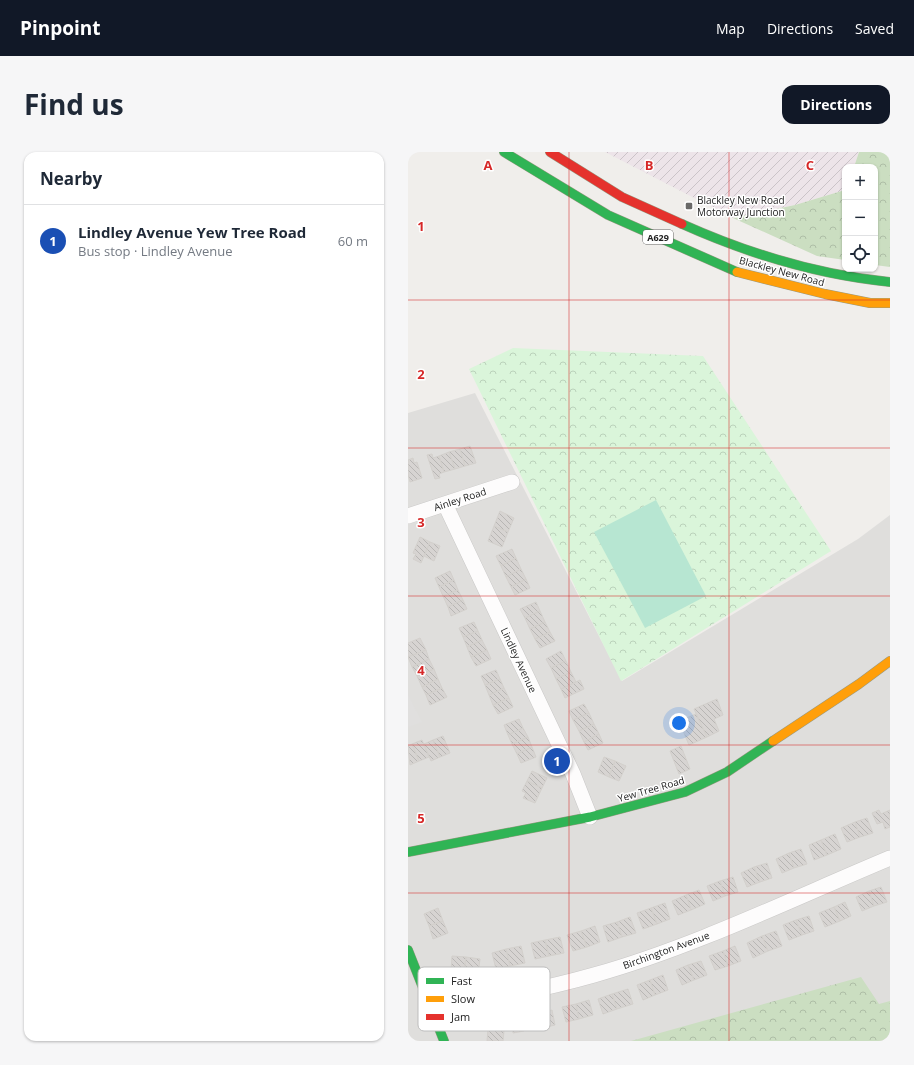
<!DOCTYPE html>
<html lang="en">
<head>
<meta charset="utf-8">
<style>
  body { margin:0; font-family:"Open Sans",sans-serif; background:#f6f6f7; color:#1f2937 }
  .controls { position:absolute; right:12px; top:12px; display:grid; overflow:hidden; border-radius:8px; box-shadow:0 1px 3px #0004 }
  .controls button { width:36px; height:36px; display:grid; place-items:center; padding:0; border:0; border-bottom:1px solid #e0e1e3; background:#fff; color:#1f2937; font:20px sans-serif }
  .you { position:absolute; left:271px; top:571px; width:14px; height:14px; margin:-10px; border:3px solid #fff; border-radius:50%; background:#1a73e8; box-shadow:0 0 0 6px #1a73e833 }
  .badge { display:grid; place-items:center; width:26px; height:26px; border-radius:50%; background:#111827; color:#fff; font-size:13px; font-weight:700 }
  .pin { position:absolute; translate:-50% -50%; border:2px solid #fff; box-shadow:0 1px 4px #0006 }
  .list { margin:0; padding:0; list-style:none }
  h2 { display:flex; justify-content:space-between; align-items:center; height:52px; margin:0; padding:0 16px; font-size:17px }
  h2 small { font-size:13px; font-weight:400; color:#747a83 }
  .list li { display:grid; grid-template-columns:26px 1fr auto; gap:12px; align-items:center; box-sizing:border-box; height:72px; padding:0 16px; border-top:1px solid #e0e1e3 }
  .list b { display:block; font-size:15px; white-space:nowrap }
  .list p { margin:0; font-size:13px; white-space:nowrap; color:#747a83 }
  .list em { font-size:13px; font-style:normal; color:#747a83 }
  .icon { flex:none; width:22px; height:22px; fill:none; stroke:currentColor; stroke-width:2; stroke-linecap:round; stroke-linejoin:round }
  .map { position:relative; flex:none; width:482px; height:889px; overflow:hidden; border-radius:12px }
  header { display:flex; align-items:center; gap:24px; box-sizing:border-box; height:56px; padding:0 20px; background:#111827; color:#fff }
  header strong { font-size:19px }
  nav { display:flex; gap:22px; margin-inline-start:auto; font-size:14px }
  .intro { display:flex; align-items:center; justify-content:space-between; box-sizing:border-box; height:96px; padding:0 24px }
  h1 { margin:0; font-size:28px }
  .button { padding:10px 18px; border-radius:12px; background:#111827; color:#fff; font-size:14px; font-weight:700 }
  main { display:flex; gap:24px; padding:0 24px }
  aside { flex:1; background:#fff; border-radius:12px; box-shadow:0 1px 3px #0004 }
  .map>svg:first-child { display:block }
  .residential { fill:#dfdedc }
  .industrial { fill:url(#industrial-furrows) }
  .forest { fill:url(#forest-crowns) }
  .park { fill:url(#park-crowns) }
  .pitch { fill:#b7e6d2 }
  .parking { fill:#e0dfde }
  .building { fill:url(#building-back-hatch); stroke:#d3d0cc }
  .lines { fill:none; stroke-linecap:round; stroke-linejoin:round }
  .street-casing { stroke:#c9c8c7; stroke-width:16 }
  .fast-casing { stroke:#999a82; stroke-width:10 }
  .slow-casing { stroke:#999a82; stroke-width:10 }
  .jam-casing { stroke:#999a82; stroke-width:10 }
  .street { stroke:#fdfcfc; stroke-width:15 }
  .fast { stroke:#30b455; stroke-width:9 }
  .slow { stroke:#ff9f0a; stroke-width:9 }
  .jam { stroke:#e5322d; stroke-width:9 }
  .grid { fill:none; stroke:#d62828; stroke-width:1; stroke-opacity:0.55 }
  .poi-dot { fill:#6a6968; stroke:#fff; stroke-width:1.5 }
  .labels { text-anchor:middle; dominant-baseline:central; stroke-width:3; stroke-linejoin:round; paint-order:stroke }
  .shield { fill:#fff; stroke:#646464; stroke-width:1 }
  .shield-label { font-size:9px; font-weight:bold; fill:#222 }
  .poi-label { font-size:10px; fill:#222; stroke:#fff; text-anchor:start }
  .street-label { font-size:10px; fill:#222; stroke:#fff }
  .key { fill:#fff; stroke:#bdbdbd; stroke-width:1 }
  .key-label { font-size:11px; fill:#222 }
  .grid-label { font-size:13px; text-anchor:middle; font-weight:bold; fill:#d62828; stroke:#fff; stroke-width:3; stroke-linejoin:round; paint-order:stroke }
</style>
</head>
<body>
<header>
<strong>Pinpoint</strong>
<nav><a>Map</a><a>Directions</a><a>Saved</a></nav>
</header>
<div class="intro"><h1>Find us</h1><a class="button">Directions</a></div>
<main>
<aside>
<h2>Nearby<small></small></h2>
<ul class="list">
<li><span class="badge" style="background:#1a4fb4">1</span><div><b>Lindley Avenue Yew Tree Road</b><p>Bus stop · Lindley Avenue</p></div><em>60 m</em></li>
</ul>
</aside>
<div class="map">
<svg width="482" height="889" viewBox="0 0 482 889">
  <defs>
    <pattern id="industrial-furrows" width="10" height="10" patternUnits="userSpaceOnUse"><rect width="10" height="10" fill="#ede4e9"/><path d="M-1 1l2-2M0 10L10 0M9 11l2-2" fill="none" stroke="#cbc3c8"/></pattern>
    <pattern id="forest-crowns" width="20" height="18" patternUnits="userSpaceOnUse"><rect width="20" height="18" fill="#cbdec1"/><path d="M2 6a3 3 0 1 1 6 0M12 15a3 3 0 1 1 6 0" fill="none" stroke="#aebea6"/></pattern>
    <pattern id="park-crowns" width="20" height="18" patternUnits="userSpaceOnUse"><rect width="20" height="18" fill="#daf5da"/><path d="M2 6a3 3 0 1 1 6 0M12 15a3 3 0 1 1 6 0" fill="none" stroke="#bbd2bb"/></pattern>
    <pattern id="building-back-hatch" width="6" height="6" patternUnits="userSpaceOnUse"><rect width="6" height="6" fill="#d7d4d2"/><path d="M-1 5l2 2M0 0l6 6M5-1l2 2" fill="none" stroke="#b8b6b4"/></pattern>
  </defs>
  <rect width="100%" height="100%" fill="#f0eeeb"/>
  <path class="residential" d="M67 241 214 529 450 387 482 363V889H0V261Z"/>
  <path class="industrial" d="M197 0H451L446 15H437V38L387 53 325 66Z"/>
  <path class="forest" d="M451 0H482V115L467 113V15H446Z
    M437 38V108L409 104 325 66 387 53Z
    M453 825 471 852 482 849V889H223Z"/>
  <path class="park" d="M105 196 295 204 423 399 213 529 61 217Z"/>
  <path class="pitch" d="M248 348 298 444 237 476 186 380Z"/>
  <path class="parking" d="M0 543 14 570 0 575Z"/>
  <path class="building" d="M62 294 68 311 57 314 52 297Z
    M52 297 57 314 47 317 41 300Z
    M41 300 47 317 36 320 31 304Z
    M24 302 25 306 31 304 36 320 31 322 32 326 27 327 19 303Z
    M5 306 6 311 9 310 14 326 2 330 0 322V308Z
    M92 359 106 366 100 380 86 374Z
    M86 374 100 380 94 395 80 389Z
    M12 385 22 390 13 411 5 407 8 402 5 401Z
    M22 390 32 394 26 409 16 404Z
    M104 397 108 406 93 414 88 404Z
    M108 406 113 417 98 425 93 414Z
    M113 417 118 427 103 435 98 425Z
    M42 419 46 428 31 435 27 426Z
    M118 427 122 436 107 443 103 435Z
    M46 428 50 438 35 444 31 435Z
    M50 438 55 448 40 455 35 444Z
    M55 448 59 457 43 464 40 455Z
    M128 450 132 459 117 466 112 457Z
    M132 459 137 470 122 477 117 466Z
    M66 470 70 479 55 485 51 476Z
    M137 470 142 480 127 487 122 477Z
    M70 479 74 488 59 495 55 485Z
    M142 480 147 489 132 496 127 487Z
    M12 486 18 498 0 505V491Z
    M74 488 79 498 63 505 59 495Z
    M18 498 21 507 4 515 0 505Z
    M79 498 83 507 68 514 63 505Z
    M153 499 158 509 143 516 138 507Z
    M21 507 26 517 9 524 4 515Z
    M158 509 163 520 148 527 143 516Z
    M26 517 30 527 14 535 9 524Z
    M88 518 92 527 77 533 73 524Z
    M163 520 168 530 153 537 148 527Z
    M30 527 34 536 18 543 14 535Z
    M92 527 96 536 81 543 77 533Z
    M172 528 176 537 157 546 153 537Z
    M34 536 39 545 22 553 18 543Z
    M96 536 101 546 85 553 81 543Z
    M101 546 105 555 90 562 85 553Z
    M309 547 315 563 306 567 311 579 299 585 286 557Z
    M176 552 181 561 165 568 161 559Z
    M181 561 186 572 171 579 165 568Z
    M288 562 299 585 281 593 271 569Z
    M111 567 115 576 100 583 96 573Z
    M186 572 191 582 176 590 171 579Z
    M115 576 120 585 104 592 100 583Z
    M191 582 195 591 180 598 176 590Z
    M35 584 42 601 32 605 25 588Z
    M120 585 124 595 109 602 104 592Z
    M14 588 21 605 11 609 4 592Z
    M25 588 32 605 23 609 16 592Z
    M4 592 11 609 2 613 0 594Z
    M273 594 282 617 271 622 262 599Z
    M124 595 128 605 113 611 109 602Z
    M196 605 207 609 201 625 190 620Z
    M207 609 218 614 211 629 201 625Z
    M124 619 139 626 134 636 119 629Z
    M119 629 134 636 127 651 115 646 118 641 114 639Z
    M471 658 473 662 482 658V675L477 677 475 670 469 672 464 661Z
    M459 666 465 681 452 685 447 670Z
    M447 670 452 685 439 690 433 676Z
    M427 682 433 697 419 703 413 688Z
    M413 688 419 703 406 708 401 693Z
    M393 697 399 712 386 716 381 701Z
    M381 701 386 716 374 721 368 707Z
    M359 711 364 726 352 730 346 715Z
    M346 715 352 730 339 735 333 721Z
    M325 725 330 740 317 744 312 729Z
    M312 729 317 744 305 749 299 734Z
    M473 735 479 750 466 754 461 739Z
    M291 738 297 752 283 758 278 743Z
    M461 739 466 754 454 759 448 745Z
    M278 743 283 758 270 763 264 749Z
    M437 750 443 764 432 769 426 755Z
    M257 751 262 767 249 772 243 756Z
    M426 755 432 769 417 775 411 761Z
    M30 756 35 769 21 774 16 762Z
    M243 756 249 772 235 777 229 761Z
    M401 764 406 779 394 783 388 768Z
    M222 765 228 781 214 785 209 770Z
    M388 768 394 783 381 788 375 773Z
    M35 769 40 781 25 787 21 774Z
    M209 770 214 785 200 790 195 774Z
    M187 774 192 790 179 795 173 779Z
    M173 779 179 795 165 799 159 783Z
    M368 779 374 794 360 799 354 784Z
    M354 784 360 799 345 806 339 791Z
    M152 785 156 801 141 804 137 788Z
    M137 788 141 804 127 807 123 791Z
    M113 794 117 811 102 814 98 797Z
    M327 794 333 809 320 814 315 799Z
    M98 797 102 814 88 817 84 801Z
    M315 799 320 814 307 818 301 804Z
    M44 804 58 805 56 821 43 820Z
    M58 805 72 807 70 823 56 821Z
    M293 809 299 823 286 828 280 813Z
    M280 813 286 828 274 833 268 818Z
    M255 823 260 838 247 843 242 828Z
    M242 828 247 843 235 848 229 833Z
    M220 837 225 852 209 857 204 842Z
    M204 842 209 857 195 862 190 847Z
    M181 848 185 863 171 867 168 852Z
    M168 852 171 867 158 870 154 855Z
    M144 858 147 873 134 876 131 862Z
    M114 869 116 879 105 881 104 871Z
    M80 877 96 879 95 889H79Z"/>
  <g class="lines">
    <defs>
      <path id="street" d="M37 352 165 622 182 665
        M0 364 104 330
        M24 858C78 848 133 838 186 823 286 795 386 746 482 706"/>
      <path id="fast" d="M96 0 200 63 329 120
        M274 72C341 102 410 123 482 130
        M0 700 182 665 277 640 319 620 365 589
        M0 798 36 889"/>
      <path id="slow" d="M329 120 417 142 462 151H482
        M365 589 451 532 482 509"/>
      <path id="jam" d="M142 0 214 45 274 72"/>
    </defs>
    <use href="#street" class="street-casing"/>
    <use href="#fast" class="fast-casing"/>
    <use href="#slow" class="slow-casing"/>
    <use href="#jam" class="jam-casing"/>
    <use href="#street" class="street"/>
    <use href="#fast" class="fast"/>
    <use href="#slow" class="slow"/>
    <use href="#jam" class="jam"/>
  </g>
  <path class="grid" d="M161 0V889M321 0V889M0 148H482M0 296H482M0 444H482M0 593H482M0 741H482"/>
  <rect class="poi-dot" x="277" y="50" width="8" height="8" rx="2"/>
  <g class="labels">
    <rect class="shield" x="235" y="78" width="30" height="14" rx="3"/>
    <g class="shield-label">
      <text x="250" y="85">A629</text>
    </g>
    <g class="poi-label">
      <text x="289" y="48">Blackley New Road<tspan x="289" dy="12">Motorway Junction</tspan></text>
    </g>
    <g class="street-label">
      <text transform="translate(374 119) rotate(15)">Blackley New Road</text>
      <text transform="translate(52 347) rotate(-18)">Ainley Road</text>
      <text transform="translate(111 508) rotate(65)">Lindley Avenue</text>
      <text transform="translate(243 637) rotate(-16)">Yew Tree Road</text>
      <text transform="translate(258 798) rotate(-20)">Birchington Avenue</text>
    </g>
  </g>
  <rect x="10" y="815" width="132" height="64" rx="6" class="key"/>
  <rect x="18" y="826" width="18" height="6" fill="#30b455"/>
  <rect x="18" y="844" width="18" height="6" fill="#ff9f0a"/>
  <rect x="18" y="862" width="18" height="6" fill="#e5322d"/>
  <g class="key-label">
    <text x="43" y="833">Fast</text>
    <text x="43" y="851">Slow</text>
    <text x="43" y="869">Jam</text>
  </g>
  <g class="grid-label">
    <text x="80" y="18">A</text>
    <text x="241" y="18">B</text>
    <text x="402" y="18">C</text>
    <text x="13" y="79">1</text>
    <text x="13" y="227">2</text>
    <text x="13" y="375">3</text>
    <text x="13" y="523">4</text>
    <text x="13" y="671">5</text>
  </g>
</svg>
<div class="controls">
<button>+</button>
<button>−</button>
<button><svg class="icon" aria-label="locate" viewBox="0 0 24 24"><circle cx="12" cy="12" r="6"/><path d="M12 2v4M12 18v4M2 12h4M18 12h4"/></svg></button>
</div>
<div class="you"></div>
<div class="pin badge" style="left:149px;top:609px;background:#1a4fb4">1</div>
</div>
</main>
</body>
</html>
